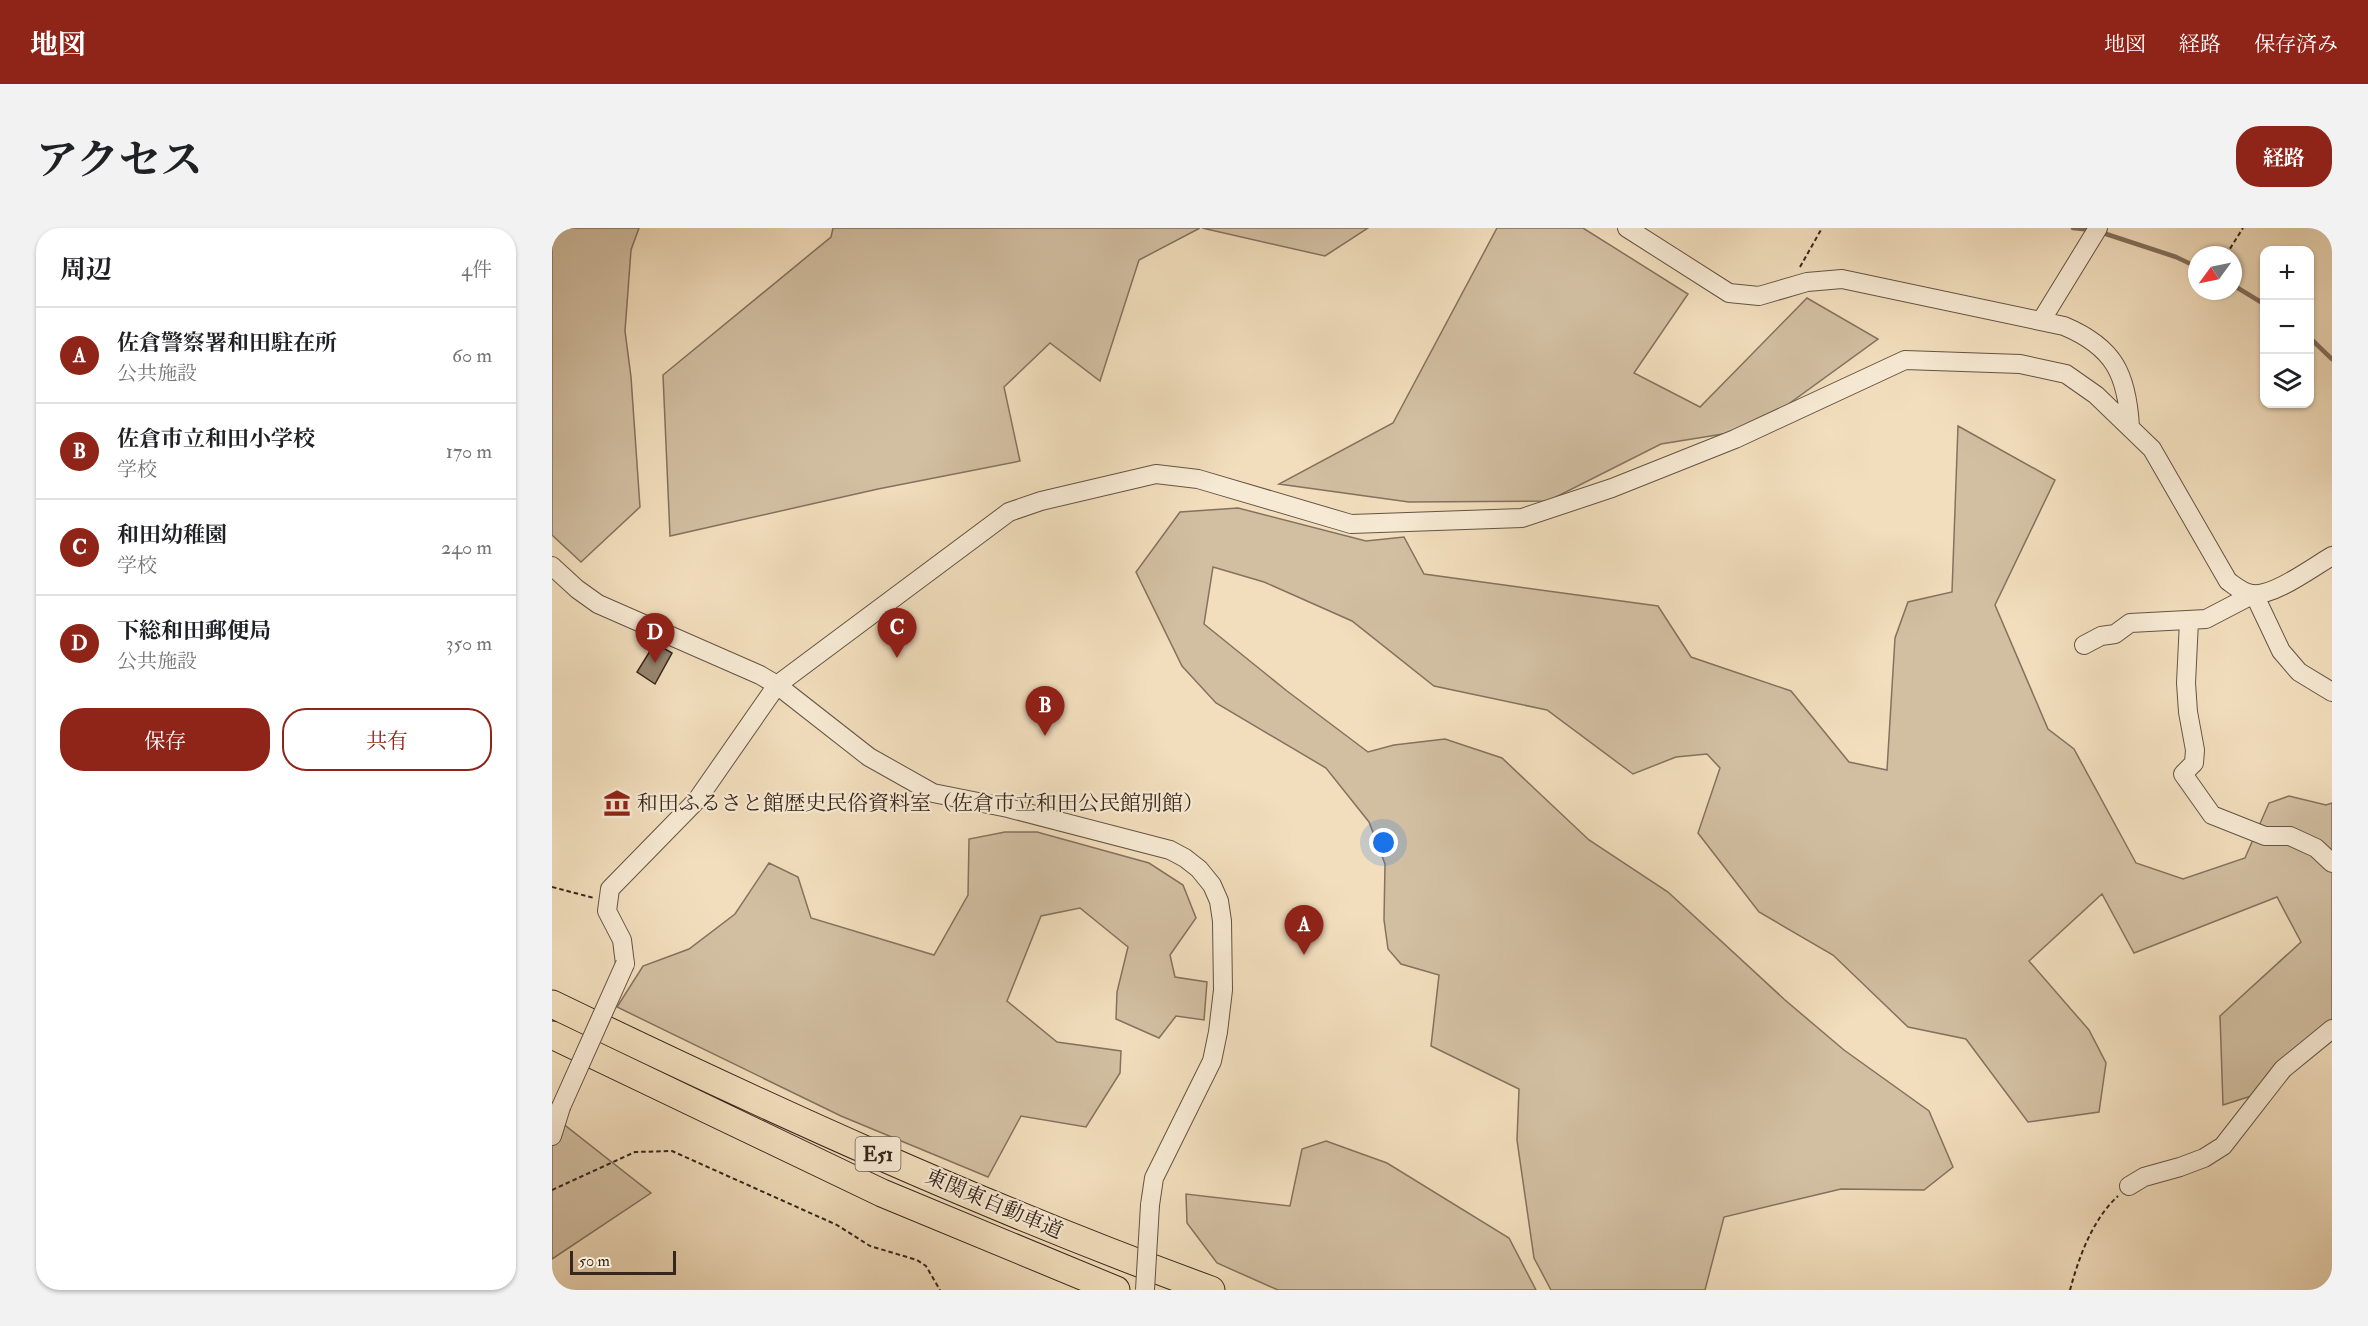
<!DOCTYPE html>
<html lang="ja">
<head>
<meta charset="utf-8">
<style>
  body { margin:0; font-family:"IM FELL Double Pica","Noto Serif JP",serif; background:#f2f2f2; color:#202124 }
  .controls { position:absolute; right:18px; top:18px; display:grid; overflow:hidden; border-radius:12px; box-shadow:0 2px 4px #0004 }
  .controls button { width:54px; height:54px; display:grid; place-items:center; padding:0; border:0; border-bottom:2px solid #e0e0e0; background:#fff; color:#202124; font:30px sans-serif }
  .compass { position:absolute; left:1636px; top:18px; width:54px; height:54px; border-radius:50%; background:#fff; box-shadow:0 2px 4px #0004; rotate:237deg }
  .scale { position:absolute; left:18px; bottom:15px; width:106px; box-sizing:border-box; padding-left:6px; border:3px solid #36261c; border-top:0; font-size:16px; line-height:21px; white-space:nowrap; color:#36261c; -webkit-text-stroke:4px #f7ead4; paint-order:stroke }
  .you { position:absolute; left:832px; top:615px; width:21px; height:21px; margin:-15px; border:4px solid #fff; border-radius:50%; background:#1a73e8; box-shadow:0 0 0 9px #1a73e833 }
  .badge { display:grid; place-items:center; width:39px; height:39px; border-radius:50%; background:#8f2418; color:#fff; font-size:20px; font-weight:700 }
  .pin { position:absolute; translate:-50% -50px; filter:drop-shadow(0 2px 3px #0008) }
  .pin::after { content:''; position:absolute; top:32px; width:21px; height:18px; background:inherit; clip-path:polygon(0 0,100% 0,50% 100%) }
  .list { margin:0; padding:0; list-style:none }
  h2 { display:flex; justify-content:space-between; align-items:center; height:78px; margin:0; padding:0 24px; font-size:26px }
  h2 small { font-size:20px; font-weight:400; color:#757577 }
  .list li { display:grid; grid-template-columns:39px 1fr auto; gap:18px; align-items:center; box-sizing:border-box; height:96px; padding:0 24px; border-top:2px solid #e0e0e0 }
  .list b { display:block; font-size:22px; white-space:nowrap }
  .list p { margin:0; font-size:20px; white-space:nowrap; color:#757577 }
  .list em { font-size:20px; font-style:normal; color:#757577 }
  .actions { display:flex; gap:12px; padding:18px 24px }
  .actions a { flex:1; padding:14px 0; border:2px solid #8f2418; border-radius:24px; text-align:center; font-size:21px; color:#8f2418 }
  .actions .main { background:#8f2418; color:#fff }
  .icon { flex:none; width:33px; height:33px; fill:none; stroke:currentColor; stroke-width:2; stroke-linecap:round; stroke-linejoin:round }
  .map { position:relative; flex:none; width:1780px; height:1062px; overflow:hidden; border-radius:24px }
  header { display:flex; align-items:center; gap:36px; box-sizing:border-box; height:84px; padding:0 30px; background:#8f2418; color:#fff }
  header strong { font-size:28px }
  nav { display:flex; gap:33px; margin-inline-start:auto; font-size:21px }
  .intro { display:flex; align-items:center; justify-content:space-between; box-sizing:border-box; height:144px; padding:0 36px }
  h1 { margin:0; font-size:42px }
  .button { padding:15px 27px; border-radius:24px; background:#8f2418; color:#fff; font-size:21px; font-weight:700 }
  main { display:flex; gap:36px; padding:0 36px }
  aside { flex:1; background:#fff; border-radius:24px; box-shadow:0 2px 4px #0004 }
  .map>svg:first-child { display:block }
  .green { fill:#d2bfa2; stroke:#84725f; stroke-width:1.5 }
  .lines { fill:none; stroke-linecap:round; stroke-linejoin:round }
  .stream { stroke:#806f5c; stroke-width:4.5 }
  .building { fill:#988670; stroke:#36261c; stroke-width:1.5 }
  .minor-casing { stroke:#655444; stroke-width:20 }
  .highway-casing { stroke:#36261c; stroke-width:29 }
  .path { stroke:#36261c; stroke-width:2; stroke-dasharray:4.5 3; stroke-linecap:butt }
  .minor { stroke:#f7ead4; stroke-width:18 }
  .highway { stroke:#f2debd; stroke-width:27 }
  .minor-bridge-casing { stroke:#655444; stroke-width:20; stroke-linecap:butt }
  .minor-bridge { stroke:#f7ead4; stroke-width:18 }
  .labels { text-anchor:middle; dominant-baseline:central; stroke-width:4.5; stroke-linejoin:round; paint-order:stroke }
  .shield { fill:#f7ead4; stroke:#706153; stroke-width:1.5 }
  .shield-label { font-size:20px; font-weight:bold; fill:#36261c }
  .poi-label { font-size:21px; fill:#36261c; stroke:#f7ead4; text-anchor:start }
  .street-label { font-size:21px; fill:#36261c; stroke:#f7ead4 }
</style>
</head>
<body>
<header>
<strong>地図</strong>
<nav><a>地図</a><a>経路</a><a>保存済み</a></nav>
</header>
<div class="intro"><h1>アクセス</h1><a class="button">経路</a></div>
<main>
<aside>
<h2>周辺<small>4件</small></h2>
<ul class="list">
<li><span class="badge">A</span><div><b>佐倉警察署和田駐在所</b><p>公共施設</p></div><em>60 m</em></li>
<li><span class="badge">B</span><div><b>佐倉市立和田小学校</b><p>学校</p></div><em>170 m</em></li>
<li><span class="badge">C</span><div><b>和田幼稚園</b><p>学校</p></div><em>240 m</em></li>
<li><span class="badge">D</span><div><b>下総和田郵便局</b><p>公共施設</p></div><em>350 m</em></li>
</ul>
<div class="actions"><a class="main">保存</a><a>共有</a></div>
</aside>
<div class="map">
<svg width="1780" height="1062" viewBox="0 0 1780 1062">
  <rect width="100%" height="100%" fill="#f2debd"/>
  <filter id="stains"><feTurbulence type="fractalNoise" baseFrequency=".00333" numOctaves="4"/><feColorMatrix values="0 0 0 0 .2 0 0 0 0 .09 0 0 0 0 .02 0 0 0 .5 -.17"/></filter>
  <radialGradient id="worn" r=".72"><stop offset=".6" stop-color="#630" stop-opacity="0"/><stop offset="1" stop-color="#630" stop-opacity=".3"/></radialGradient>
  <path class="green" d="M0 0H87L79 22 73 103 79 149 88 279 29 334 0 307Z
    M281 0H648L587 32 548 153 498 115 452 159 468 233 326 261 118 308 111 147 279 9Z
    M650 0H816L773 28Z
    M945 0H1031L1136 66 1082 145 1148 179 1255 70 1326 111 1202 201 1109 216 996 273 857 274 727 256 841 195Z
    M1406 198 1503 252 1443 377 1496 501 1522 521 1584 635 1631 651 1693 630 1717 575 1737 568 1774 577 1780 575V799L1712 864 1671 877 1668 788 1749 714 1725 669 1582 725 1550 666 1477 733 1537 802 1554 835 1547 884 1476 894 1414 811 1356 799 1281 727 1207 684 1146 605 1168 540 1155 526 1124 529 1081 546 995 482 882 458 800 393 712 354 661 339 652 396 735 463 816 524 842 517 893 511 950 530 1037 612 1116 664 1233 772 1292 822 1377 883 1401 939 1372 962 1289 961 1172 989 1153 1062H999L982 1030 965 912 967 861 879 818 887 747 849 736 836 721 832 692 833 636 817 594 774 540 664 475 630 438 584 344 628 284 686 280 814 313 852 309 872 346 1106 378 1139 429 1239 463 1297 534 1335 542 1343 410 1356 374 1400 364Z
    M453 604H485L597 635 631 657 644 690 618 727 623 749 655 754 652 792 624 788 607 810 564 791 565 764 576 719 528 680 489 688 455 773 505 814 569 823 568 845 534 899 469 888 436 949 289 888 65 779 91 738 137 721 183 686 217 635 246 649 259 690 382 727 416 667 417 611Z
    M0 887 99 965 0 1031Z
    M774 913 835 935 957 1010 984 1062H726L665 1035 635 995 634 966 738 978 750 921Z"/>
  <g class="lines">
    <path class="stream" d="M1521 0 1540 2
      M1548 4 1624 29 1645 39
      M1681 57 1712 76
      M1758 110 1780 131"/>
  </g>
  <path class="building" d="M103 415 120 425 103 456 85 444Z"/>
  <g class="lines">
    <defs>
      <path id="minor" d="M1075 0 1177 65 1207 68 1255 54 1290 51 1512 98C1562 119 1575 146 1578 199
        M1489 93 1546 0
        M0 338 25 361 46 376 208 447 225 457 317 529 381 565 456 580 618 622 633 630 647 641 660 657 667 673 670 693 671 762 666 804 660 833 602 950 598 977
        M1637 393 1634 455 1636 484 1643 522 1642 535 1631 546 1660 587 1713 608H1738L1764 620 1780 635
        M1532 417 1549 408 1563 406 1578 395 1654 391 1702 366 1729 423 1747 444 1780 464
        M73 736 70 712 55 683 58 661 145 572 225 457 457 284 489 273 604 246 646 251 799 296 970 290 1060 260 1183 211 1353 132 1468 136 1514 146 1544 167 1600 221 1676 353C1683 358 1691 365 1700 366 1721 369 1761 339 1780 328
        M0 908 9 879
        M1577 958 1592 949 1628 939 1652 930 1671 918 1731 841 1780 801"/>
      <path id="highway" d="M0 776C215 880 434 980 659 1062
        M0 807 330 965 564 1062"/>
    </defs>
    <use href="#minor" class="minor-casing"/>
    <use href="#highway" class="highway-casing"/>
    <path class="path" d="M1674 27 1691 0
      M1248 39 1270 0
      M0 659 42 670
      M0 962 83 924 120 923 285 997 318 1018 365 1032 374 1038 388 1062
      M1518 1062C1527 1029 1540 992 1566 968"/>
    <use href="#minor" class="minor"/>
    <use href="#highway" class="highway"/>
    <defs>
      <path id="minor-bridge" d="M9 879 73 736
        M593 1062 598 977"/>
    </defs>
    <use href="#minor-bridge" class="minor-bridge-casing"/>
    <use href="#minor-bridge" class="minor-bridge"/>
  </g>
  <defs>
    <symbol id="museum-bare" viewBox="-9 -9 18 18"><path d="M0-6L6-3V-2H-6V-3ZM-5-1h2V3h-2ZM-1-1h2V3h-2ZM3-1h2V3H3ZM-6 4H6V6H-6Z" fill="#8f2418" stroke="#f7ead4" stroke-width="2.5" paint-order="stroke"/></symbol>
  </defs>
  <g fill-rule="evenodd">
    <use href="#museum-bare" x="46" y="556" width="38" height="38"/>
  </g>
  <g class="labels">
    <rect class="shield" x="303.5" y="909" width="45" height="34" rx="4.5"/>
    <g class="shield-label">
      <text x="326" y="926">E51</text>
    </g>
    <g class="poi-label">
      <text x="85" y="575">和田ふるさと館歴史民俗資料室（佐倉市立和田公民館別館）</text>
    </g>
    <g class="street-label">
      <text transform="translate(442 976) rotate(23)">東関東自動車道</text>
    </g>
  </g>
  <rect width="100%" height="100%" filter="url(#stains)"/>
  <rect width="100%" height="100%" fill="url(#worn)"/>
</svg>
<div class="controls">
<button>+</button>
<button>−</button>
<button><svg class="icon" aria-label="layers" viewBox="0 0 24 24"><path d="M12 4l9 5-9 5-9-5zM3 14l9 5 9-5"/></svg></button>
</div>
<svg class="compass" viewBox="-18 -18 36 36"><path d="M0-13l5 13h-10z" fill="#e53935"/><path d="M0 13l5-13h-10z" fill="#757577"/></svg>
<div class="scale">50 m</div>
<div class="you"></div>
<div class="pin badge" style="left:752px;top:727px">A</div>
<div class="pin badge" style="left:493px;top:508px">B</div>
<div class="pin badge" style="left:345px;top:430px">C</div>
<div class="pin badge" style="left:103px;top:435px">D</div>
</div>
</main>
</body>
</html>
